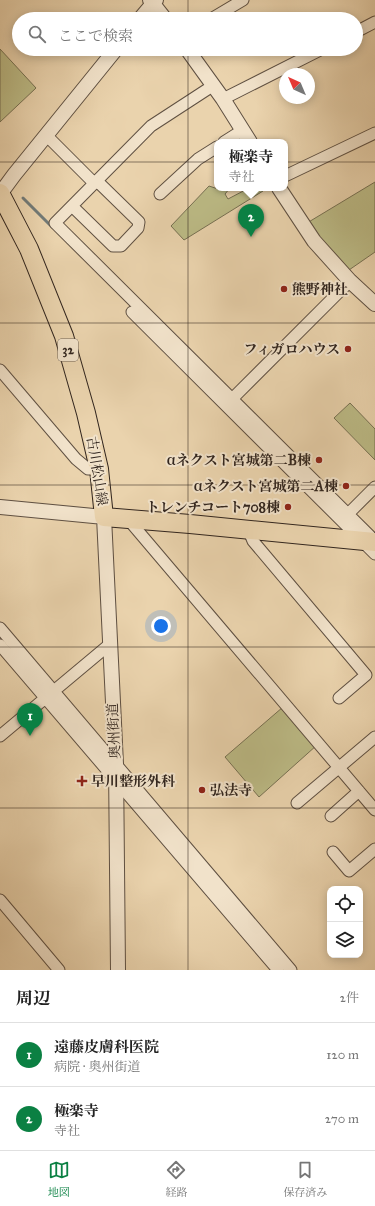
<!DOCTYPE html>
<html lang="ja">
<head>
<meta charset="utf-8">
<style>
  body { margin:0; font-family:"IM FELL Great Primer","Noto Serif JP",serif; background:#f6f6f6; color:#222 }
  .controls { position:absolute; right:12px; bottom:12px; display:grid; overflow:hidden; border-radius:8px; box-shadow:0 2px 10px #0003 }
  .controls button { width:36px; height:36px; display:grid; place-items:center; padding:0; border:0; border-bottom:1px solid #e0e0e0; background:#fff; color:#222; font:20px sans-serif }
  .compass { position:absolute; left:279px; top:68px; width:36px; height:36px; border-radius:50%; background:#fff; box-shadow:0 2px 10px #0003; rotate:316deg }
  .you { position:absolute; left:161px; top:626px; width:14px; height:14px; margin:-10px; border:3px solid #fff; border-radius:50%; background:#1a73e8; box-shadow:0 0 0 6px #1a73e833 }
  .badge { display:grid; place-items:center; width:26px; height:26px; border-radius:50%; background:#0b8043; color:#fff; font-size:13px; font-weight:700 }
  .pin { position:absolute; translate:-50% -33px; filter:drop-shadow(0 1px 2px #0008) }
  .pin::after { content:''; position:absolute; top:21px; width:14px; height:12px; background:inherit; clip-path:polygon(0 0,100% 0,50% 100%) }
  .popup { position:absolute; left:214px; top:139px; width:74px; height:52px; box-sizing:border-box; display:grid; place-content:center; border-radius:8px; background:#fff; filter:drop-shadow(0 1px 3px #0005); font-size:13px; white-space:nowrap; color:#767676 }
  .popup b { font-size:15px; color:#222 }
  .popup::after { content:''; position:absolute; left:50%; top:100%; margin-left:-8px; border:8px solid transparent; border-top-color:#fff }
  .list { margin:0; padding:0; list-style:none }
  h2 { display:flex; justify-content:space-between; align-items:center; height:52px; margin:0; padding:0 16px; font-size:17px }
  h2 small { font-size:13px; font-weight:400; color:#767676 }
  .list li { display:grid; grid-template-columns:26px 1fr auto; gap:12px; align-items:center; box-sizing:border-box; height:64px; padding:0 16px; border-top:1px solid #e0e0e0 }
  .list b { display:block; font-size:15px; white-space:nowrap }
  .list p { margin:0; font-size:13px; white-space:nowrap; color:#767676 }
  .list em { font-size:13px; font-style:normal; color:#767676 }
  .icon { flex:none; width:22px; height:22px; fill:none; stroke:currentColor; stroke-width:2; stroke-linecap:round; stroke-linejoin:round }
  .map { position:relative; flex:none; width:375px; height:970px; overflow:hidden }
  .search { position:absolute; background:#fff; box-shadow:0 2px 10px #0003; left:12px; right:12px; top:12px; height:44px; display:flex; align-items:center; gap:10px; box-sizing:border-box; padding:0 14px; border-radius:22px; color:#767676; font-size:15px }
  .sheet { height:180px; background:#fff }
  nav { display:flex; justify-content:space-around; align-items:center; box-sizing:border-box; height:56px; border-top:1px solid #e0e0e0; background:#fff; font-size:11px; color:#767676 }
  nav a { display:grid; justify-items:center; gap:2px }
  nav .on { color:#0b8043 }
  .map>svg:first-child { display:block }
  .green { fill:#bcbb86; stroke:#767052 }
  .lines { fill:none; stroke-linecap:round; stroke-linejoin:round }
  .stream { stroke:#727b79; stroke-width:3 }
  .minor-casing { stroke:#5f5042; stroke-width:13 }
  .tertiary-casing { stroke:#5f5042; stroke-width:16 }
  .primary-casing { stroke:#31251e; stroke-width:20 }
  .minor { stroke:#f1e2ca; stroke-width:11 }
  .tertiary { stroke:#f1e2ca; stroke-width:14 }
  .primary { stroke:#ead3ad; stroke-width:18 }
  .grid { fill:none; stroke:#31251e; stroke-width:1; stroke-opacity:0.55 }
  .poi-dot { fill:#8f2418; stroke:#f1e2ca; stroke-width:1.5 }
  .labels { text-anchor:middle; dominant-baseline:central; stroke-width:4; stroke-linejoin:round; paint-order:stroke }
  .shield { fill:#f1e2ca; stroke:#6b5e52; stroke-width:1 }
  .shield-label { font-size:13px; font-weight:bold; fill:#31251e }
  .poi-label { font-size:14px; font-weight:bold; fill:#31251e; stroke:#f1e2ca; text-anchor:end }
  .street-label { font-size:14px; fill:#31251e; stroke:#f1e2ca }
</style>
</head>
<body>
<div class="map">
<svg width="375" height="970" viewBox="0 0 375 970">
  <rect width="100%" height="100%" fill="#ead3ad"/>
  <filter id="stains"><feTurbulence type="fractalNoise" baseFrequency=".005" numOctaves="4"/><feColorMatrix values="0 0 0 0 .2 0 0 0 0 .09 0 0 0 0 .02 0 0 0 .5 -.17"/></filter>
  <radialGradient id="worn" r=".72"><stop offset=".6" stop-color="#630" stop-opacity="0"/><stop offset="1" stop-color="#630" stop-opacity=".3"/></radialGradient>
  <path class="green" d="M0 49 36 88 0 122Z
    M375 182V252L349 270 307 223Z
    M209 186 218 189 230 188 225 194 228 199 249 188H265L263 191 184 240 171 226Z
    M350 403 375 429V460L334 418Z
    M283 707 317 745 259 797 225 757Z"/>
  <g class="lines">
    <path class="stream" d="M23 198 52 227"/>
    <defs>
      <path id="minor" d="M211 19 243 0
        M356 32 375 22
        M214 85 151 126 55 223 375 541
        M223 99 322 49
        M46 135 94 183
        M224 142 243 130
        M285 176 375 133
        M160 194 198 159 217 147
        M72 206 113 246H121L138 228 139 222 97 181
        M132 312 375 554
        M0 370 76 459 88 469H99
        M232 399 350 281
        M348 514 375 487
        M127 518 375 810
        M248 529 253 541 366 675 339 698
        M0 628 291 970
        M0 645 278 970
        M0 736 110 644
        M297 803 375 737
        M331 816 359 791
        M333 852 349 871 375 849
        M0 900 59 970"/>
      <path id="tertiary" d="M150 0 165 19
        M140 19 156 0
        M187 49 223 99 250 142
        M279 188 314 241 350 281 375 304
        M0 194 14 175 116 49
        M0 507 104 517 116 764 118 970"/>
      <path id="primary" d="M0 193 29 249 64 336 86 413 99 469 104 517 190 524 375 542"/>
    </defs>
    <use href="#minor" class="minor-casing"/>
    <use href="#tertiary" class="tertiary-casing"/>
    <use href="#primary" class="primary-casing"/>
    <use href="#minor" class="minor"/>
    <use href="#tertiary" class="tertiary"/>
    <use href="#primary" class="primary"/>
  </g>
  <path class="grid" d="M188 0V19M188 49V970M0 162H375M0 323H375M0 485H375M0 647H375M0 808H375"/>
  <g class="poi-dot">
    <circle cx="284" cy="289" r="4"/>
    <circle cx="348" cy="349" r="4"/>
    <circle cx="319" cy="460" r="4"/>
    <circle cx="346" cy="486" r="4"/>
    <circle cx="288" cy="507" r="4"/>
    <path d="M80 775h4v4h4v4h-4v4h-4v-4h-4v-4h4z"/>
    <circle cx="202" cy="790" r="4"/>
  </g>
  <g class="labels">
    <rect class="shield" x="58" y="339" width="20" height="22" rx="3"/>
    <g class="shield-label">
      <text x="68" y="350">32</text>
    </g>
    <g class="poi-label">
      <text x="292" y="289" text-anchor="start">熊野神社</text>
      <text x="340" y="349">フィガロハウス</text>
      <text x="311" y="460">αネクスト宮城第二B棟</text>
      <text x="338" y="486">αネクスト宮城第二A棟</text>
      <text x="280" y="507">トレンチコート708棟</text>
      <text x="91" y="781" text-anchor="start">早川整形外科</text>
      <text x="210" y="790" text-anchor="start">弘法寺</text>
    </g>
    <g class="street-label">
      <text transform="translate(97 471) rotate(81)">古川松山線</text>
      <text transform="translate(114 731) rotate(-93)">奥州街道</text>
    </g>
  </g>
  <rect width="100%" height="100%" filter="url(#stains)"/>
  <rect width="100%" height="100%" fill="url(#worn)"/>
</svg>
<div class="controls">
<button><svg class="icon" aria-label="locate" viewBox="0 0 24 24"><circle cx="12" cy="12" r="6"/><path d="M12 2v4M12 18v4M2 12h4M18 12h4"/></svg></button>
<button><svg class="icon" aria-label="layers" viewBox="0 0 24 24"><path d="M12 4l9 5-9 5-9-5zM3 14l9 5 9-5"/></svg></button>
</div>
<svg class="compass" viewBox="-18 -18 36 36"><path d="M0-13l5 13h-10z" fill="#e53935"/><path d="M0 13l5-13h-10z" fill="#767676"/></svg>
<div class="you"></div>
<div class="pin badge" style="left:30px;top:736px">1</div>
<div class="pin badge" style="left:251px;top:237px">2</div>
<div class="popup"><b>極楽寺</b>寺社</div>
<div class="search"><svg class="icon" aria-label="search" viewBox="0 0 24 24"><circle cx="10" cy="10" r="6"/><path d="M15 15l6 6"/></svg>ここで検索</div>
</div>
<section class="sheet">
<h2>周辺<small>2件</small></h2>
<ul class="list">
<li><span class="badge">1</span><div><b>遠藤皮膚科医院</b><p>病院 · 奥州街道</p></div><em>120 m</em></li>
<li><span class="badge">2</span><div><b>極楽寺</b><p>寺社</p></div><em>270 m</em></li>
</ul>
</section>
<nav>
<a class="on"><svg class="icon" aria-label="map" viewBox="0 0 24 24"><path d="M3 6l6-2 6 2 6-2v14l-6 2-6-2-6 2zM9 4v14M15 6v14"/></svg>地図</a>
<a><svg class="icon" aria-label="directions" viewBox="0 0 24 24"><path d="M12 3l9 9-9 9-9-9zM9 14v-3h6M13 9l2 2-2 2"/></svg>経路</a>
<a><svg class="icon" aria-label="saved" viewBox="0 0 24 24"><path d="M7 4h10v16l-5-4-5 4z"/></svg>保存済み</a>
</nav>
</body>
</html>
